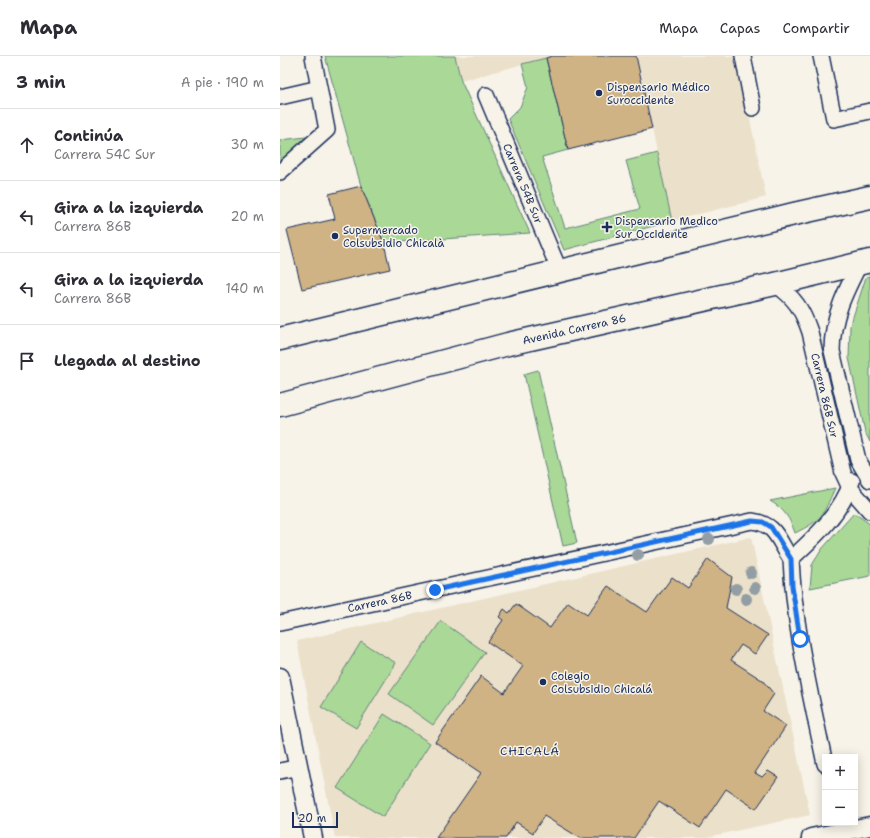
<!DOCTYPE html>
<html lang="es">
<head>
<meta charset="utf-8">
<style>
  body { margin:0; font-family:"Shantell Sans",sans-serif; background:#f2f2f3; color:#2b2b33 }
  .controls { position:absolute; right:12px; bottom:12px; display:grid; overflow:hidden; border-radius:0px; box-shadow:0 2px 10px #0003 }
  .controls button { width:36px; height:36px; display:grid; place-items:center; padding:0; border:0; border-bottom:1px solid #e1e1e2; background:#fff; color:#2b2b33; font:20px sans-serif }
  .scale { position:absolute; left:12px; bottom:10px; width:46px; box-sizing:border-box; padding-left:4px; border:2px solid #1b2f5e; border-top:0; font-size:11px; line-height:14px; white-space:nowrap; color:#1b2f5e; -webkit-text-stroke:3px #f7f3e8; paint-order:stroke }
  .stop { position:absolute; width:12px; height:12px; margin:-9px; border:3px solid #1a73e8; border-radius:50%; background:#fff }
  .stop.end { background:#1a73e8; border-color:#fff; box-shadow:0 1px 4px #0008 }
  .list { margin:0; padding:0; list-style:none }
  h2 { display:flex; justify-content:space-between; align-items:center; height:52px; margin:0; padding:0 16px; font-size:17px }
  h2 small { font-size:13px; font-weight:400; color:#7c7c81 }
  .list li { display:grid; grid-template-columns:26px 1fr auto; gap:12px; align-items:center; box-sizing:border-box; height:72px; padding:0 16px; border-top:1px solid #e1e1e2 }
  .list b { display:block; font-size:15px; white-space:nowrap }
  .list p { margin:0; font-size:13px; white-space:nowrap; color:#7c7c81 }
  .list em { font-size:13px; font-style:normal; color:#7c7c81 }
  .icon { flex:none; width:22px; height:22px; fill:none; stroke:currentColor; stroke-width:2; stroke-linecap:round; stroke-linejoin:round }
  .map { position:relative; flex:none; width:590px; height:782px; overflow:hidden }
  header { display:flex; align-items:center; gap:24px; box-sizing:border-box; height:56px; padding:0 20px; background:#fff; border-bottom:1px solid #e1e1e2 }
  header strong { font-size:19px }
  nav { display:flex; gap:22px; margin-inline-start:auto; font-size:14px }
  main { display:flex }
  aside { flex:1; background:#fff }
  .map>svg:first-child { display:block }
  .built { fill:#ebe0ca }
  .green { fill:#aad897; stroke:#62847a }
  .building { fill:#cfb384; stroke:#1b2f5e }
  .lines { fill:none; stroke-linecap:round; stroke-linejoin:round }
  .minor-casing { stroke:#1b2f5e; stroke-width:18 }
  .tertiary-casing { stroke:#1b2f5e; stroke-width:21 }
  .primary-casing { stroke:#1b2f5e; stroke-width:25 }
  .minor { stroke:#f7f3e8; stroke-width:15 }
  .tertiary { stroke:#f7f3e8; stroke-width:18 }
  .primary { stroke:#f7f3e8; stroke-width:22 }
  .tree { fill:#929ea4 }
  .route { stroke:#1a73e8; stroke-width:5 }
  .poi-dot { fill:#1b2f5e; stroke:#f7f3e8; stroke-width:1.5 }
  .labels { text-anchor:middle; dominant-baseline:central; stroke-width:3; stroke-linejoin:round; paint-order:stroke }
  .poi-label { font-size:11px; fill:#1b2f5e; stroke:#f7f3e8; text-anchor:start }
  .street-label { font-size:11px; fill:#1b2f5e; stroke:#f7f3e8 }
  .neighbourhood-label { font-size:12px; letter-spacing:1px; fill:#1b2f5e; stroke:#f7f3e8 }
</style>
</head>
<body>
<header>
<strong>Mapa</strong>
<nav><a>Mapa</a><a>Capas</a><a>Compartir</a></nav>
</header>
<main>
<aside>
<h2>3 min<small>A pie · 190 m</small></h2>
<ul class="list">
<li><svg class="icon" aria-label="ahead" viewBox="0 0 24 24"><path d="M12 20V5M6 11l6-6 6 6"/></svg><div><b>Continúa</b><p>Carrera 54C Sur</p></div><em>30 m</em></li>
<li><svg class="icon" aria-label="left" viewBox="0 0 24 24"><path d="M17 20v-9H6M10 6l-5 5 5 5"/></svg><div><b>Gira a la izquierda</b><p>Carrera 86B</p></div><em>20 m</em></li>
<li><svg class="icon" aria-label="left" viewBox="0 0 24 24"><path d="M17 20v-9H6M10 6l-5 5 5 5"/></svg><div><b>Gira a la izquierda</b><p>Carrera 86B</p></div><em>140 m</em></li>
<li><svg class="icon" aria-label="arrive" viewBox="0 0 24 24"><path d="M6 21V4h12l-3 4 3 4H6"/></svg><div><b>Llegada al destino</b></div></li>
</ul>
</aside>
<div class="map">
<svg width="590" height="782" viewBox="0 0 590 782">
  <rect width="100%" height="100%" fill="#f7f3e8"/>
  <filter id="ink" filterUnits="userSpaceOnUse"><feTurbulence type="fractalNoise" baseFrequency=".025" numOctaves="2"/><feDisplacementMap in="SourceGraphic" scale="8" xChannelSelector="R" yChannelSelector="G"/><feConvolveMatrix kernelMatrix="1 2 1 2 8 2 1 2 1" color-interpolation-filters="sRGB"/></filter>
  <g filter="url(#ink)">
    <path class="built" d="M175 0H272L181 25Z
      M356 0H457L486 141 392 165Z
      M471 481 530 759 423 782H55L17 585Z"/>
    <path class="green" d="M45 0H175L181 25 250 177 104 187 81 130Z
      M266 2 288 94 262 101 285 172 360 153 346 105 377 97 392 165 284 194 228 63 240 51 248 31 242 8Z
      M26 81 0 105V84Z
      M590 220V386L585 376 569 302 570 270 586 221Z
      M258 314 297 487 283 490 244 318Z
      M555 432C542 460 544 463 515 477 510 462 504 453 490 445Z
      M574 457 590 468V520L530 532 532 509 542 493Z
      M161 565 205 596 153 669 109 638Z
      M81 586 116 607 76 672 41 651Z
      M104 658 150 687 103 761 57 732Z"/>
    <path class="building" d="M272 0H356L372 73 288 94 266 2Z
      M81 130 104 187 110 213 22 233 7 174 55 163 49 138Z
      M428 503 452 521 446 552 488 579 475 598 461 589 451 604 482 624 494 638 483 655 506 670 475 717 482 721 488 715 498 721 476 753 446 733 420 772 379 745 354 782H300L264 760 253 777 236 766 226 782H156L201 717 155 686 201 620 224 637 243 610 208 586 223 564 219 561 224 553 229 557 236 548 270 572 288 546 307 559 328 530 367 556 392 521 408 532Z"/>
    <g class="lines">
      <defs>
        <g id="minor">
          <path d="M463 0 473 52"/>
          <path d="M541 0 554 63 590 55"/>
          <path id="s1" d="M206 39 280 216"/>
          <path d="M0 41 39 32"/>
          <path d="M0 116 47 74 33 0"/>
          <path d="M580 207C565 236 552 262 552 295L578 404 590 424"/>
          <path id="s2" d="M495 228C515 242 522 253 530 276L563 417 570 432 590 455"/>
          <path d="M511 503C514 572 531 640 545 708"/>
          <path d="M511 503C535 481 561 457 572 425"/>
          <path id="s3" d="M0 567 472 465C497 468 498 485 511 503"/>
          <path d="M0 715 19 711"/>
        </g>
        <path id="tertiary" d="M0 621 33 782
          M531 782 590 770"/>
        <g id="primary">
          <path d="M0 283 514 158 590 141"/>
          <path id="s4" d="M0 349 228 288 495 228 590 205"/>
        </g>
      </defs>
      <use href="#minor" class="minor-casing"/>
      <use href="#tertiary" class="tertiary-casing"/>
      <use href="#primary" class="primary-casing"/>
      <use href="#minor" class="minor"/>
      <use href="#tertiary" class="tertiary"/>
      <use href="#primary" class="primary"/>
    </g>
    <g class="tree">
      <circle cx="429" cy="483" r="6"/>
      <circle cx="358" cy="499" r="6"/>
      <circle cx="471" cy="517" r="6"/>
      <circle cx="475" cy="532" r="6"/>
      <circle cx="456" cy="533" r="6"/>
      <circle cx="466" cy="543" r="6"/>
    </g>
  </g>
  <g class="lines" filter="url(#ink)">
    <path class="route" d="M155 534 472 465 483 466 491 471 511 503 512 530 520 583"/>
  </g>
  <g class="poi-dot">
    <circle cx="319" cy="37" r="4"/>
    <path d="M325 165h4v4h4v4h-4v4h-4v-4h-4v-4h4z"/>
    <circle cx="55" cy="180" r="4"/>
    <circle cx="263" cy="626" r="4"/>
  </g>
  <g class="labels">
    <g class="poi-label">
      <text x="327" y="31">Dispensario Médico<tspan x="327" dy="13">Suroccidente</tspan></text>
      <text x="335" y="165">Dispensario Medico<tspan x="335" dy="13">Sur Occidente</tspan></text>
      <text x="63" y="174">Supermercado<tspan x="63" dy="13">Colsubsidio Chicalà</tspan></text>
      <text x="271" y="620">Colegio<tspan x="271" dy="13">Colsubsidio Chicalá</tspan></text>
    </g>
    <g class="street-label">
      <text stroke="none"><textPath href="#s1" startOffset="96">Carrera 54B Sur</textPath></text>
      <text stroke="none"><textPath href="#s4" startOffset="304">Avenida Carrera 86</textPath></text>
      <text stroke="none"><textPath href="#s2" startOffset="126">Carrera 86B Sur</textPath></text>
      <text stroke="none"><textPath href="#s3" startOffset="102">Carrera 86B</textPath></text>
    </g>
    <g class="neighbourhood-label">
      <text x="250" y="695">CHICALÁ</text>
    </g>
  </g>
</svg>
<div class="controls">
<button>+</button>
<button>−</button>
</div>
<div class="scale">20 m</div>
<div class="stop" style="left:520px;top:583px"></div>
<div class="stop end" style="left:155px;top:534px"></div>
</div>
</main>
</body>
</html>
